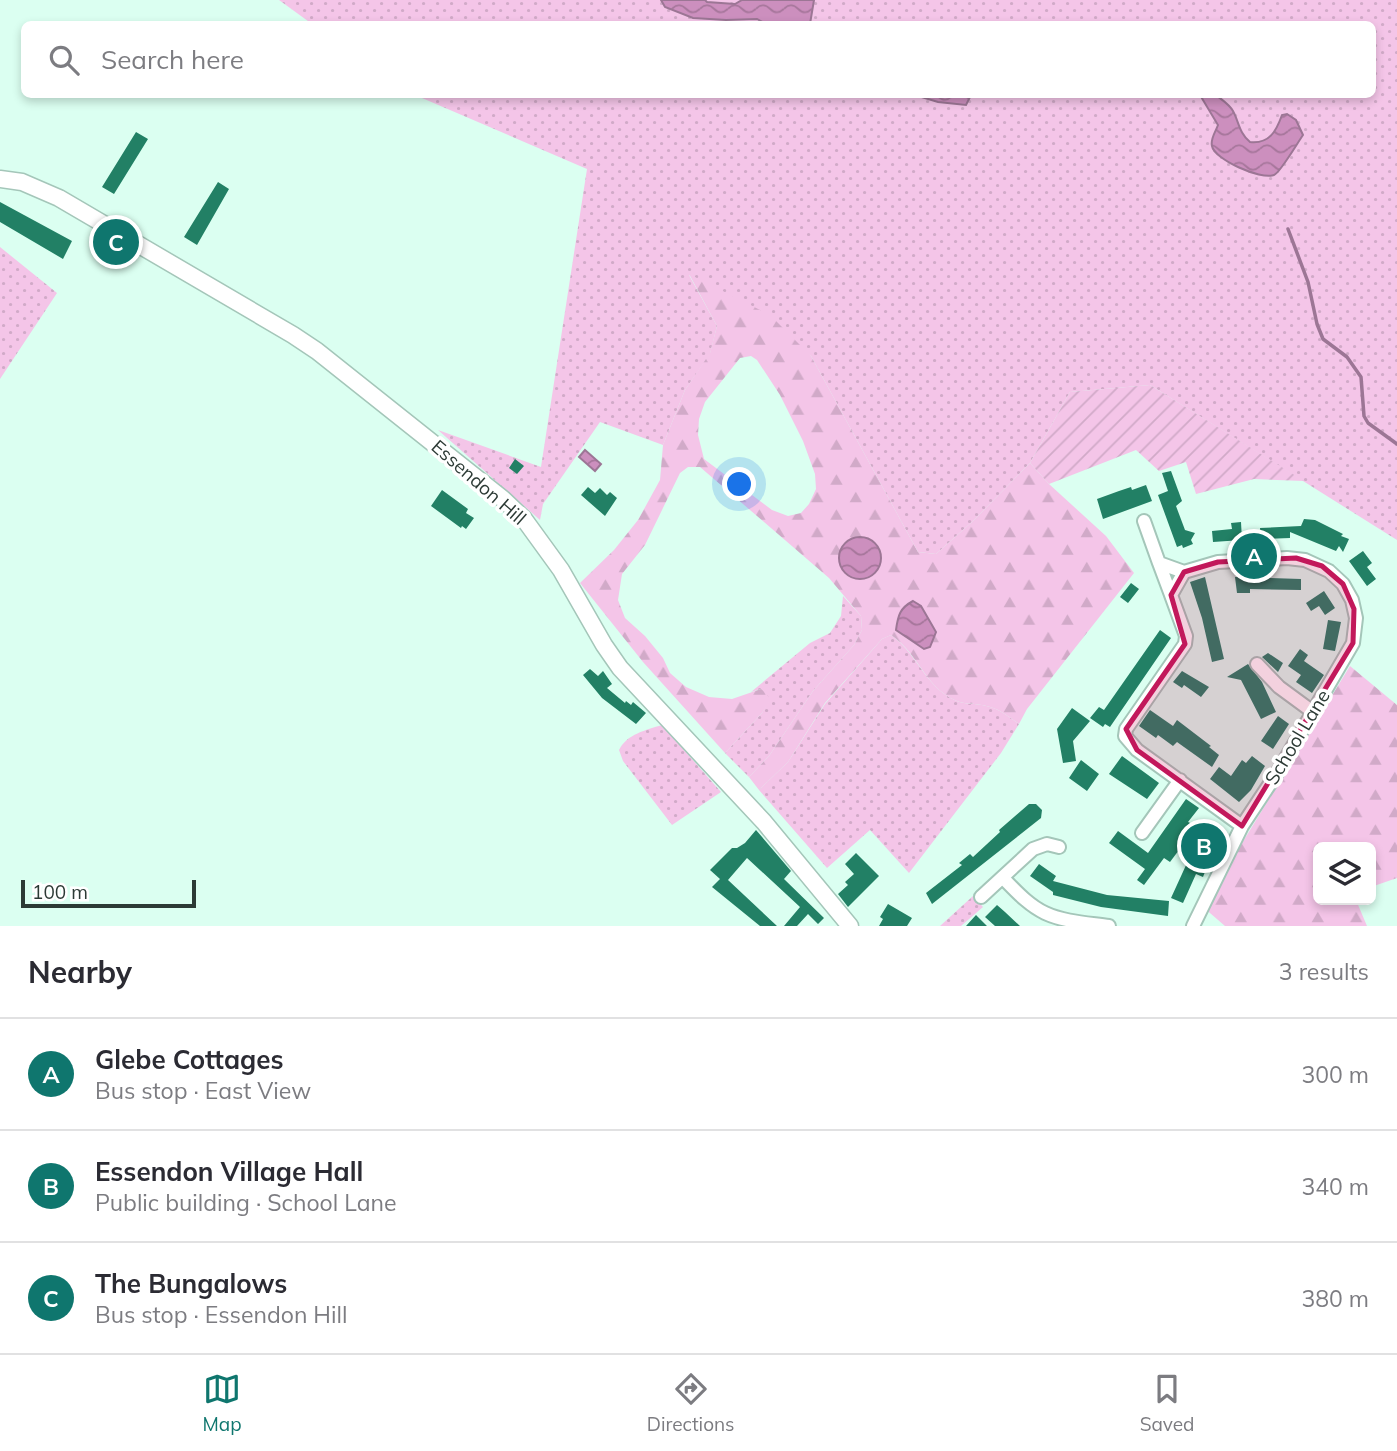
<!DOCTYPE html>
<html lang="en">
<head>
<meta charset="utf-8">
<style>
  body { margin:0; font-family:Mulish,sans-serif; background:#f7f7f7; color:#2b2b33 }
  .controls { position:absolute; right:21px; bottom:21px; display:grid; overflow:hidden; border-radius:10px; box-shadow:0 4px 10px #0003 }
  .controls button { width:63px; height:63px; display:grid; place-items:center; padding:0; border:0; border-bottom:2px solid #e1e1e2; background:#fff; color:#2b2b33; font:35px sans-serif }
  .scale { position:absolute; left:21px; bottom:18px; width:175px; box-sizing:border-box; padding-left:7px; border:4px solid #2c3a35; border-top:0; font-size:19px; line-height:24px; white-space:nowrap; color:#2c3a35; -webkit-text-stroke:5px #fff; paint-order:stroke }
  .you { position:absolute; left:740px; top:485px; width:24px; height:24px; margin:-18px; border:5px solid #fff; border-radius:50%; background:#1a73e8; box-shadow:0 0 0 10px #1a73e833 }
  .badge { display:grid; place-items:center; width:46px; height:46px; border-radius:50%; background:#0f766e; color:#fff; font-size:23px; font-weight:700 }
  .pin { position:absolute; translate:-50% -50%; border:4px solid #fff; box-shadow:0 2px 7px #0006 }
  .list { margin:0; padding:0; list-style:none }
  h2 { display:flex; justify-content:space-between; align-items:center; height:91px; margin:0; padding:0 28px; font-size:30px }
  h2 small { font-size:23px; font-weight:400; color:#7c7c81 }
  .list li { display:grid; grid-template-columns:46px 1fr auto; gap:21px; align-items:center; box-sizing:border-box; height:112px; padding:0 28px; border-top:2px solid #e1e1e2 }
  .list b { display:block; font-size:26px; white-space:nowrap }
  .list p { margin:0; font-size:23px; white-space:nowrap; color:#7c7c81 }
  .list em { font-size:23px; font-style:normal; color:#7c7c81 }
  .icon { flex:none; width:38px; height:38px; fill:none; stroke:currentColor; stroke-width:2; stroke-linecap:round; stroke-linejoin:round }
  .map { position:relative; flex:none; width:1397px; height:926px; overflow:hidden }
  .search { position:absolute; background:#fff; box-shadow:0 4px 10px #0003; left:21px; right:21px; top:21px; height:77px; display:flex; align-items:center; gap:18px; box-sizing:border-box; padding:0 24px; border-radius:10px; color:#7c7c81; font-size:26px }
  .sheet { height:427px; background:#fff }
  nav { display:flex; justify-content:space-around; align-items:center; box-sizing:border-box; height:98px; border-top:2px solid #e1e1e2; background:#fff; font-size:19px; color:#7c7c81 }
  nav a { display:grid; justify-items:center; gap:4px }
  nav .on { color:#0f766e }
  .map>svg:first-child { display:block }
  .grass { fill:url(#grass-dots) }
  .forest { fill:url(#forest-firs); fill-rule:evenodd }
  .garden { fill:url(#garden-furrows) }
  .water { fill:url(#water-waves); stroke:#9c7695; stroke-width:2 }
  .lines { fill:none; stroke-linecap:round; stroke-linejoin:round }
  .stream { stroke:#9c7695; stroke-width:3.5 }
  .building { fill:#228065 }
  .street-casing { stroke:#a4c6b9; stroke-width:16 }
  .secondary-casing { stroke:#a4c6b9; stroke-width:19 }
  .street { stroke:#fff; stroke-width:12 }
  .secondary { stroke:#fff; stroke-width:16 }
  .marked { fill:#c2185b; fill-opacity:0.2; stroke:#c2185b; stroke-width:5; stroke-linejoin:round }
  .labels { text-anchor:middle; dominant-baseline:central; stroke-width:7; stroke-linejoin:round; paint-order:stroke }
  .street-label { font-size:19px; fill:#2c3a35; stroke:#fff }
</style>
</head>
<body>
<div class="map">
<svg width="1397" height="926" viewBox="0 0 1397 926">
  <defs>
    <pattern id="grass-dots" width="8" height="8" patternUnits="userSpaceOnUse" patternTransform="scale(1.75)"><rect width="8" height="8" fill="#f4c5e8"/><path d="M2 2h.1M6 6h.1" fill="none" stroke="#d1aac8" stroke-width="1.8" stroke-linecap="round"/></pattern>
    <pattern id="forest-firs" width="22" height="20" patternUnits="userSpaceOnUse" patternTransform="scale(1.75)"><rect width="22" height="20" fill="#f4c5e8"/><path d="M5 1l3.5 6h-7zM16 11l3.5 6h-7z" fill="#d1aac8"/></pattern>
    <pattern id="garden-furrows" width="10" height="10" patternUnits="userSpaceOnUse" patternTransform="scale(1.75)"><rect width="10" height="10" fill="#f4c5e8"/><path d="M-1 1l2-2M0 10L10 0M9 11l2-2" fill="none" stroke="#d1aac8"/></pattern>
    <pattern id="water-waves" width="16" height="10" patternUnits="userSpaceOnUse" patternTransform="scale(1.75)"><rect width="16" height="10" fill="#cc8fbe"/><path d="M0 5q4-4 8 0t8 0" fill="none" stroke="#a6769b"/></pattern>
  </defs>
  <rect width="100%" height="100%" fill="#dbfff1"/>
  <path class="grass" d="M279 0H1397V540L1150 385 1070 392 1030 463 973 521 936 554 918 552 811 356 689 275 717 326 710 354 685 390 663 445 600 422 543 504 540 520 438 430 541 467 587 169 415 95 1372 94V24H312Z
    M0 247 57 293 0 379Z
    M843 596 861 616 862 630 854 645 813 691 769 756 749 777 725 753 762 713 769 701 761 689 751 692 810 643 830 633 841 616Z
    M891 635C913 650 923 678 943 693 963 708 971 701 990 707 1001 710 1009 717 1019 724L1001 753 909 873 870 830 827 868 759 790 788 762 825 704 882 639Z
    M662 725 721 792 672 825 623 761 619 750C627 734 646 730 662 725Z
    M973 896 983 907 961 926H940Z"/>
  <path class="forest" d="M689 274 770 315 811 356 918 552 936 554 973 521 1030 463 1049 484 1106 536 1134 573 1027 709 1019 724C1009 717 1001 710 990 707 971 701 963 708 943 693 923 678 914 650 891 635L882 639 825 703 788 762 759 790 749 777 769 756 813 691 854 645 862 630 861 616 829 578 700 467H688L680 473 645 545 622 574 618 600 625 618 645 636 663 658 670 673 686 687 709 697 732 699 761 689 767 694 770 701 762 713 725 753 643 662 580 583 614 550 638 520 660 480 663 445 685 390 710 353 717 326ZM751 356 757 360 780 395 803 441 815 474 816 489 809 504 801 513 788 516 772 510 704 459 698 435 699 419 705 402 740 358Z
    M1350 666 1397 705V878L1371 887V847H1318V900H1356L1367 926H1225L1203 907Z"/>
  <path class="garden" d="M1150 385 1304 481 1254 479 1196 494 1186 462 1159 471 1136 450 1049 484 1030 463 1070 392Z"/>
  <path class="water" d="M661 0H705L707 2 735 4 742 0H814L810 24H766L757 19 726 20 693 18 665 7Z
    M915 95 971 94V95L966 105 938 102Z
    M1200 95H1216C1222 100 1229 104 1233 111 1239 122 1239 133 1250 142 1269 144 1276 132 1282 115L1287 114 1296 120 1303 135C1298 142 1280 173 1274 175 1260 180 1214 159 1212 146 1210 139 1216 131 1218 125Z
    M585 450 601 464 595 471 579 457Z
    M839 558a21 21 0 1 1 42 0a21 21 0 1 1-42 0Z
    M913 601 921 606 936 632 930 647 924 649 896 630C898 615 900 608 913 601Z"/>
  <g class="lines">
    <path class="stream" d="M1288 229 1308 282 1317 324 1323 339 1347 357 1361 377 1364 416 1368 423 1397 444"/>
  </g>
  <path class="building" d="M136 132 148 139 114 194 102 187Z
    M218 182 229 189 197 245 184 237Z
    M0 202 72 241 63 259 0 222Z
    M515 459 524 466 517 474 509 468Z
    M1171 471 1182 501 1176 506 1185 530 1195 533 1191 540 1193 544 1183 548 1182 545 1177 547 1158 495 1168 491 1162 473Z
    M1146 485 1152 501 1103 519 1097 499 1119 491 1131 487 1132 490Z
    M588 487 595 493 600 488 607 495 610 492 617 498 605 516 581 495Z
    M442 490 468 509 466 513 474 518 466 529 462 526 461 528 431 506Z
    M1304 519 1315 520 1343 534 1341 536 1349 539 1343 552 1339 546 1336 551 1290 532V538L1261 539 1260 528 1301 526Z
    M1241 522 1242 540 1213 542 1212 531 1232 529 1231 523Z
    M1363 551 1372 563 1367 567 1376 579 1367 586 1349 561Z
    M1205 577 1224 659 1212 662 1202 618 1190 582Z
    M1235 577 1301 579V590L1250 589V593H1237Z
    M1131 583 1139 589 1128 603 1120 597Z
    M1324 591 1335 608 1325 615 1319 606 1311 611 1306 603Z
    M1328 620 1341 622 1335 651 1323 649Z
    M1160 630 1171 638 1110 727 1105 724 1103 727 1090 718 1099 707 1104 710Z
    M1300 649 1308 655 1304 661 1324 675 1312 693 1296 682 1301 675 1288 666Z
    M1268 653 1283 663 1278 672 1262 657Z
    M1248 664 1262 682 1276 712 1261 719 1241 680 1227 677Z
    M590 669 598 676 603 671 612 684 607 688 625 703 626 701 631 705 633 702 646 713 636 724 602 698 583 675Z
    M1182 671 1209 687 1201 697 1184 685 1182 688 1173 682Z
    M1072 708 1090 721 1073 741 1076 761 1063 763 1057 729Z
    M1150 710 1173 726 1177 720 1211 746 1209 747 1219 755 1212 767 1177 742 1173 746 1158 735 1156 738 1139 726Z
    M1278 716 1289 724 1273 749 1261 741Z
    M1122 756 1159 783 1147 799 1109 774Z
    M1252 756 1265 766 1251 790 1239 802 1210 779 1219 767 1231 776 1242 760 1246 763Z
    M1081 760 1099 774 1087 791 1069 778Z
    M1186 799 1199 808 1188 822 1197 826 1170 862 1164 858 1144 885 1137 880 1145 869 1109 843 1118 831 1148 853Z
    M1029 804H1036L1042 810 1041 818 932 904 926 893 962 865 959 863 970 854 973 857 1000 832 999 830Z
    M1203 828 1219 835 1203 877 1196 874 1183 903 1171 898Z
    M756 830 791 871 784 879 824 918 818 924 808 914 797 926H784L800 907 747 858 728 880 777 926H760L712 887 720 879 710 870 732 848H737L745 843Z
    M856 853 879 876 848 907 838 894 848 885 845 882 854 874 845 864Z
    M1039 864 1056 876 1053 881 1107 895 1169 901 1168 916 1101 907 1053 895V892L1030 876Z
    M888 904 912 918 907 926H879L883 919 880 917Z
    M997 905 1005 912 1020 926H995L985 917Z
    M976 915 987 926H966Z"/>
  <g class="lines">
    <defs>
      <path id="street" d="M1144 521 1159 563 1184 572
        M1159 563 1171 595
        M1184 572 1218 562 1287 558 1305 560 1329 571 1343 584 1352 600 1356 618 1353 643 1279 770 1242 826 1193 926
        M1184 572 1171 595 1186 636 1185 644 1126 729 1125 736 1137 750 1242 826
        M1257 664 1279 687 1313 712
        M1142 833 1180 780
        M1003 878C1015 890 1028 905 1045 913 1064 922 1088 923 1109 926
        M981 897 1033 849 1047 844 1059 847"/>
      <path id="secondary" d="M0 179 22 182 59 198 293 335 317 351 503 499 524 519 561 570 604 645 620 668 764 822 850 926"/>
    </defs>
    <use href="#street" class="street-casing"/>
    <use href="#secondary" class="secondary-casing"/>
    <use href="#street" class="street"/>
    <use href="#secondary" class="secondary"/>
  </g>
  <path class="marked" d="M1296 558 1322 566 1343 584 1354 609 1353 643 1242 826 1137 750 1126 729 1185 644 1171 595 1184 572 1218 562Z"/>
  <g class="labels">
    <g class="street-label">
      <text transform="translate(479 482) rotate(41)">Essendon Hill</text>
      <text transform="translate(1297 737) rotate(-59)">School Lane</text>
    </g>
  </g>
</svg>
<div class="controls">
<button><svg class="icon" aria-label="layers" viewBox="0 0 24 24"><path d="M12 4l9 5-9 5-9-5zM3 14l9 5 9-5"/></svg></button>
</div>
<div class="scale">100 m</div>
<div class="you"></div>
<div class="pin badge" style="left:1254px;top:556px">A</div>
<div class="pin badge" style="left:1204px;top:846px">B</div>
<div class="pin badge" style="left:116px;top:242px">C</div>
<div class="search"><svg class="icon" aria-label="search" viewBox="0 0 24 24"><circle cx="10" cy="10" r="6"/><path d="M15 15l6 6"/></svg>Search here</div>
</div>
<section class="sheet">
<h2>Nearby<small>3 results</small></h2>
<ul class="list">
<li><span class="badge">A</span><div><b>Glebe Cottages</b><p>Bus stop · East View</p></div><em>300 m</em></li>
<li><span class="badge">B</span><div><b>Essendon Village Hall</b><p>Public building · School Lane</p></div><em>340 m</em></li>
<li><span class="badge">C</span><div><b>The Bungalows</b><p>Bus stop · Essendon Hill</p></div><em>380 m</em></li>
</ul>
</section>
<nav>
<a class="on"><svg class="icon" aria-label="map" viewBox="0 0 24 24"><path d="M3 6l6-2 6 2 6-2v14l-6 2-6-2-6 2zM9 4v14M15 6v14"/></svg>Map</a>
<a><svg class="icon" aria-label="directions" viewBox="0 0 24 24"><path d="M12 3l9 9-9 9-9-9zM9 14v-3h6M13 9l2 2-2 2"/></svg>Directions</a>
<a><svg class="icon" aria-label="saved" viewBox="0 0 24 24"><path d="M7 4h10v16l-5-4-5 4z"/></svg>Saved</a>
</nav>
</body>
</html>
